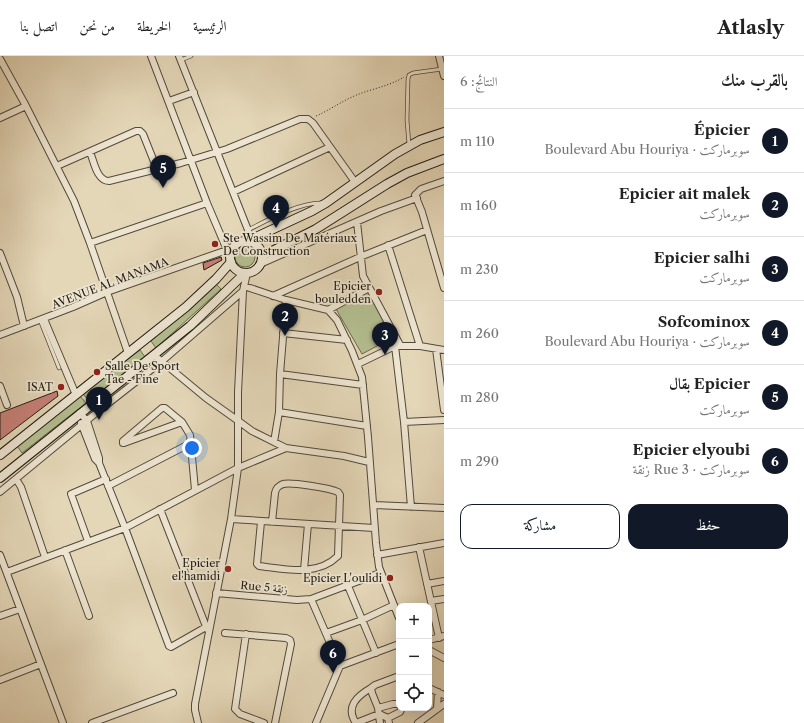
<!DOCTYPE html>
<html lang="ar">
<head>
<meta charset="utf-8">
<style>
  body { margin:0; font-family:"Libre Caslon Text",Amiri,serif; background:#f2f2f2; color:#222; direction:rtl }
  .controls { position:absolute; right:12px; bottom:12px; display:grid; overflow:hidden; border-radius:8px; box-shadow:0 4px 16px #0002 }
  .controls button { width:36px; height:36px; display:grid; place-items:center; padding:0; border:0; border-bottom:1px solid #e0e0e0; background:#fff; color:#222; font:20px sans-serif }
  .you { position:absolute; left:192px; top:392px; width:14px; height:14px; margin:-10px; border:3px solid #fff; border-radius:50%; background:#1a73e8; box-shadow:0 0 0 6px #1a73e833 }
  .badge { display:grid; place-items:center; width:26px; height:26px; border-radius:50%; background:#111827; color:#fff; font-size:13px; font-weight:700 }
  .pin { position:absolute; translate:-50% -33px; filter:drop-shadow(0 1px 2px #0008) }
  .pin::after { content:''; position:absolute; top:21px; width:14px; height:12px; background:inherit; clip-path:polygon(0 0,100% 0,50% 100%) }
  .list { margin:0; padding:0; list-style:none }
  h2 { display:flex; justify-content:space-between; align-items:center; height:52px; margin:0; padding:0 16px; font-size:17px }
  h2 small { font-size:13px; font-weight:400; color:#767676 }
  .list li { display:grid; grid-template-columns:26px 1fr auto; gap:12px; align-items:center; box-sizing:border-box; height:64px; padding:0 16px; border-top:1px solid #e0e0e0 }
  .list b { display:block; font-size:15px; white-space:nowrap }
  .list p { margin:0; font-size:13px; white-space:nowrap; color:#767676 }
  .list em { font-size:13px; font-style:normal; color:#767676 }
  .actions { display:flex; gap:8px; padding:12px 16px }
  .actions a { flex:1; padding:9px 0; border:1px solid #111827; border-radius:12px; text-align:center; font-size:14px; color:#111827 }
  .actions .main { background:#111827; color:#fff }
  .icon { flex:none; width:22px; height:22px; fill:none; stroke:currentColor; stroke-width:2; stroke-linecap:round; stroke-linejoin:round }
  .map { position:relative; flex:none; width:444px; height:667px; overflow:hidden; direction:ltr }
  header { display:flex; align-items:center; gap:24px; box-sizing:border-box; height:56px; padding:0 20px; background:#fff; border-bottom:1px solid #e0e0e0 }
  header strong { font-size:19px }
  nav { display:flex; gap:22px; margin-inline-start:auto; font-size:14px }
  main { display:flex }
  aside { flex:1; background:#fff }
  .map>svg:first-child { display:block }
  .green { fill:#b3be90; stroke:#6a6c50 }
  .building { fill:#c77f78; stroke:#211a10 }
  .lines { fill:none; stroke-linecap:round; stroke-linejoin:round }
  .service-casing { stroke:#52493a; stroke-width:4.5 }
  .minor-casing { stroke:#52493a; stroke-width:8 }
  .secondary-casing { stroke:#211a10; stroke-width:10 }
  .path { stroke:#211a10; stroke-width:1; stroke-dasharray:1 2; stroke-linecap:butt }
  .service { stroke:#ede5d1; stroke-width:3 }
  .minor { stroke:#ede5d1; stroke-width:6 }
  .secondary { stroke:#ede5d1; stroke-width:8 }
  .poi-dot { fill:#8f2418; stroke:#ede5d1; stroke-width:1.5 }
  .labels { text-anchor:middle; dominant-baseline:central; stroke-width:3.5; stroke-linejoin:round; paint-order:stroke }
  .poi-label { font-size:11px; fill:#211a10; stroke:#ede5d1; text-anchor:end }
  .street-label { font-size:11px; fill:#211a10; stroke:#ede5d1 }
</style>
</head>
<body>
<header>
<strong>Atlasly</strong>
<nav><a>الرئيسية</a><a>الخريطة</a><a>من نحن</a><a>اتصل بنا</a></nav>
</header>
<main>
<aside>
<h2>بالقرب منك<small>النتائج: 6</small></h2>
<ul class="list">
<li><span class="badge">1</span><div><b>Épicier</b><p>سوبرماركت · Boulevard Abu Houriya</p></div><em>110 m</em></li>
<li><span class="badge">2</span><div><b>Epicier ait malek</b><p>سوبرماركت</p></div><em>160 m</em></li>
<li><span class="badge">3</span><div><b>Epicier salhi</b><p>سوبرماركت</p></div><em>230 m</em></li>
<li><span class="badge">4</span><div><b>Sofcominox</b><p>سوبرماركت · Boulevard Abu Houriya</p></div><em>260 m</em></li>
<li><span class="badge">5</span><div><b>Epicier بقال</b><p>سوبرماركت</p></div><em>280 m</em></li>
<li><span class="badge">6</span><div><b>Epicier elyoubi</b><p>سوبرماركت · Rue 3 زنقة</p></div><em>290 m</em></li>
</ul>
<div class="actions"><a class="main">حفظ</a><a>مشاركة</a></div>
</aside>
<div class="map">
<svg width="444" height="667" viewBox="0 0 444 667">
  <rect width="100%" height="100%" fill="#e4d7b8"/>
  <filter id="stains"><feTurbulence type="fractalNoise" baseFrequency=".005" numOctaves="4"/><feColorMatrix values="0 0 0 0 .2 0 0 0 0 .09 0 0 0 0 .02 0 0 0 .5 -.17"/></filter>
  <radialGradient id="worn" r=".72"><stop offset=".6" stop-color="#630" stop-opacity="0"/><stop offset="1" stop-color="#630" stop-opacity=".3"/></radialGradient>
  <path class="green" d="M235 201a10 10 0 1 1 20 0a10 10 0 1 1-20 0Z
    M216 228 221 233 156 292 151 285Z
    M368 234 392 282 362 298 336 253Z
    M140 294 145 301 89 345 83 338Z
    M80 340 86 347 22 397 17 390Z"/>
  <path class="building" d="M221 201 222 204 204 214 203 207Z
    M57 335 58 340 0 384V357Z"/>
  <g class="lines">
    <defs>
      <path id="service" d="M181 4 191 0
        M409 89 407 64 408 23 409 19 413 17 442 13
        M248 174C268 164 300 146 322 147
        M40 264 59 312"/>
      <path id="minor" d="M151 0 207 147 230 201
        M179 0 248 174 249 179 248 185
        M439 0 444 20
        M0 3 26 50 74 145 90 187 128 297
        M169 45 194 36
        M0 62 26 50
        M90 96C94 106 97 125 109 125L181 107 227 93 300 63H308L313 67 355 126
        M57 110 136 75H140L143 78 157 113
        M444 125 421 133 415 139 422 156 444 232
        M233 136 330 91
        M357 166 363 220 400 289
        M90 187 207 147
        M388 189 420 290
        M0 197 17 241 24 270
        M260 208 381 155 417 142
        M244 230 286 244 328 254 337 264 352 295 362 321 368 381 376 487 379 511 399 562
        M273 240 360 201 427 174
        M328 254 369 232
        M44 263 76 339
        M283 277 347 284
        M0 279 73 251 107 236 227 194
        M395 290 404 366 411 451
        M436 293 444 354
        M154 299 206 342 237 364 252 375 286 392
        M358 308 395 290H420L444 294
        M280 318 363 329
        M0 330 7 349
        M279 356 367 370
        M80 357 87 365 99 402V407L125 472 169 590 171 591 206 571
        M404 366 444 364
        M81 367 95 403 99 407
        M274 386 279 356 280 318 286 244
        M123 387V385L162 352H165L182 366 190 379 195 434
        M123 387H124L182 366
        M16 423 21 431 45 501
        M108 430 191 387
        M0 436 96 357 161 306 243 235
        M374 449 444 452
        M160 453 207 573
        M231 463 374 472
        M261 466 257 508 259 510C285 513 317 521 338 500L340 439 338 436C330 432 291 426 283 428 278 430 276 432 275 437L272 466
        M88 485 71 438 106 423
        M419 491 439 582
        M65 494 89 560
        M0 499 63 667
        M377 499 444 487
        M304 514 308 468
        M7 516 125 472 238 412 286 392 344 400 369 406
        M427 528 444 525
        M348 530 376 597
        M216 537 297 544 311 543 380 517
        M311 543 340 610
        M431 545 444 543
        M0 560 20 553
        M225 577 286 582 290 584 291 588 275 667
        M326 577 362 564 394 549
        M246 578 235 653 240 658 264 667
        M429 584 444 580
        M429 594 444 602
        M340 610 399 588
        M0 624 41 608
        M429 632 444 639
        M378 652 393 648H399
        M437 652 438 636
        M92 667 173 637
        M198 667 195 654V648L231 463 238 412V336L243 235 247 217
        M316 667 340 610
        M356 667C345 651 357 640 371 632
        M356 667 379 658 388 662
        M380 667 378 652 372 637 371 632 375 629 399 620
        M389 667 388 662 400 656 402 652
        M418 667 444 648"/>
      <path id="secondary" d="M230 201a16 16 0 1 1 32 0a16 16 0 1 1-32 0Z
        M250 185 256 181 312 155 326 147 395 98 420 84 444 76
        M262 200 316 173 387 128 407 117 444 103
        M0 399 186 251 216 223 231 206
        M0 422 190 270 245 217"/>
    </defs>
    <use href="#service" class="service-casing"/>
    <use href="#minor" class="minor-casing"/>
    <use href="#secondary" class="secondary-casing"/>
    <path class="path" d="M316 60C328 55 339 47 352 41 369 33 388 31 404 21"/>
    <use href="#service" class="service"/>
    <use href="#minor" class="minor"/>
    <use href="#secondary" class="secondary"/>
  </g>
  <g class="poi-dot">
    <circle cx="215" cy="188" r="4"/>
    <circle cx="379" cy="236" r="4"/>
    <circle cx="97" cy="316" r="4"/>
    <circle cx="61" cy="331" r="4"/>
    <circle cx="228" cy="513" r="4"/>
    <circle cx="390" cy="522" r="4"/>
  </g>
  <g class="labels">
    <g class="poi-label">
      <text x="223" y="182" text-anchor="start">Ste Wassim De Matériaux<tspan x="223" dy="13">De Construction</tspan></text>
      <text x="371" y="230">Epicier<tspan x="371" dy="13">bouledden</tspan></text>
      <text x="105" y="310" text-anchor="start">Salle De Sport<tspan x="105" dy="13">Tae - Fine</tspan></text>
      <text x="53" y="331">ISAT</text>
      <text x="220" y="507">Epicier<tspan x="220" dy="13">el'hamidi</tspan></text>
      <text x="382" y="522">Epicier L'oulidi</text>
    </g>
    <g class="street-label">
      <text transform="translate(110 227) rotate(-21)">AVENUE AL MANAMA</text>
      <text transform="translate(264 531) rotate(5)">Rue 5 زنقة</text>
    </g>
  </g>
  <rect width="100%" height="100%" filter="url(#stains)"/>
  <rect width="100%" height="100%" fill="url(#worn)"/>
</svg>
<div class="controls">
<button>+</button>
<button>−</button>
<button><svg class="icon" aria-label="locate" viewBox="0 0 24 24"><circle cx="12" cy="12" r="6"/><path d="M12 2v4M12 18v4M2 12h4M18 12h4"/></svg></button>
</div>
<div class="you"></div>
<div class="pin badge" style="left:99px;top:364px">1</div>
<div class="pin badge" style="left:285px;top:280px">2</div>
<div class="pin badge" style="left:385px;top:299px">3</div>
<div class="pin badge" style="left:276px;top:172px">4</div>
<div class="pin badge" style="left:163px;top:132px">5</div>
<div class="pin badge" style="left:333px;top:617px">6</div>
</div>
</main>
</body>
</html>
